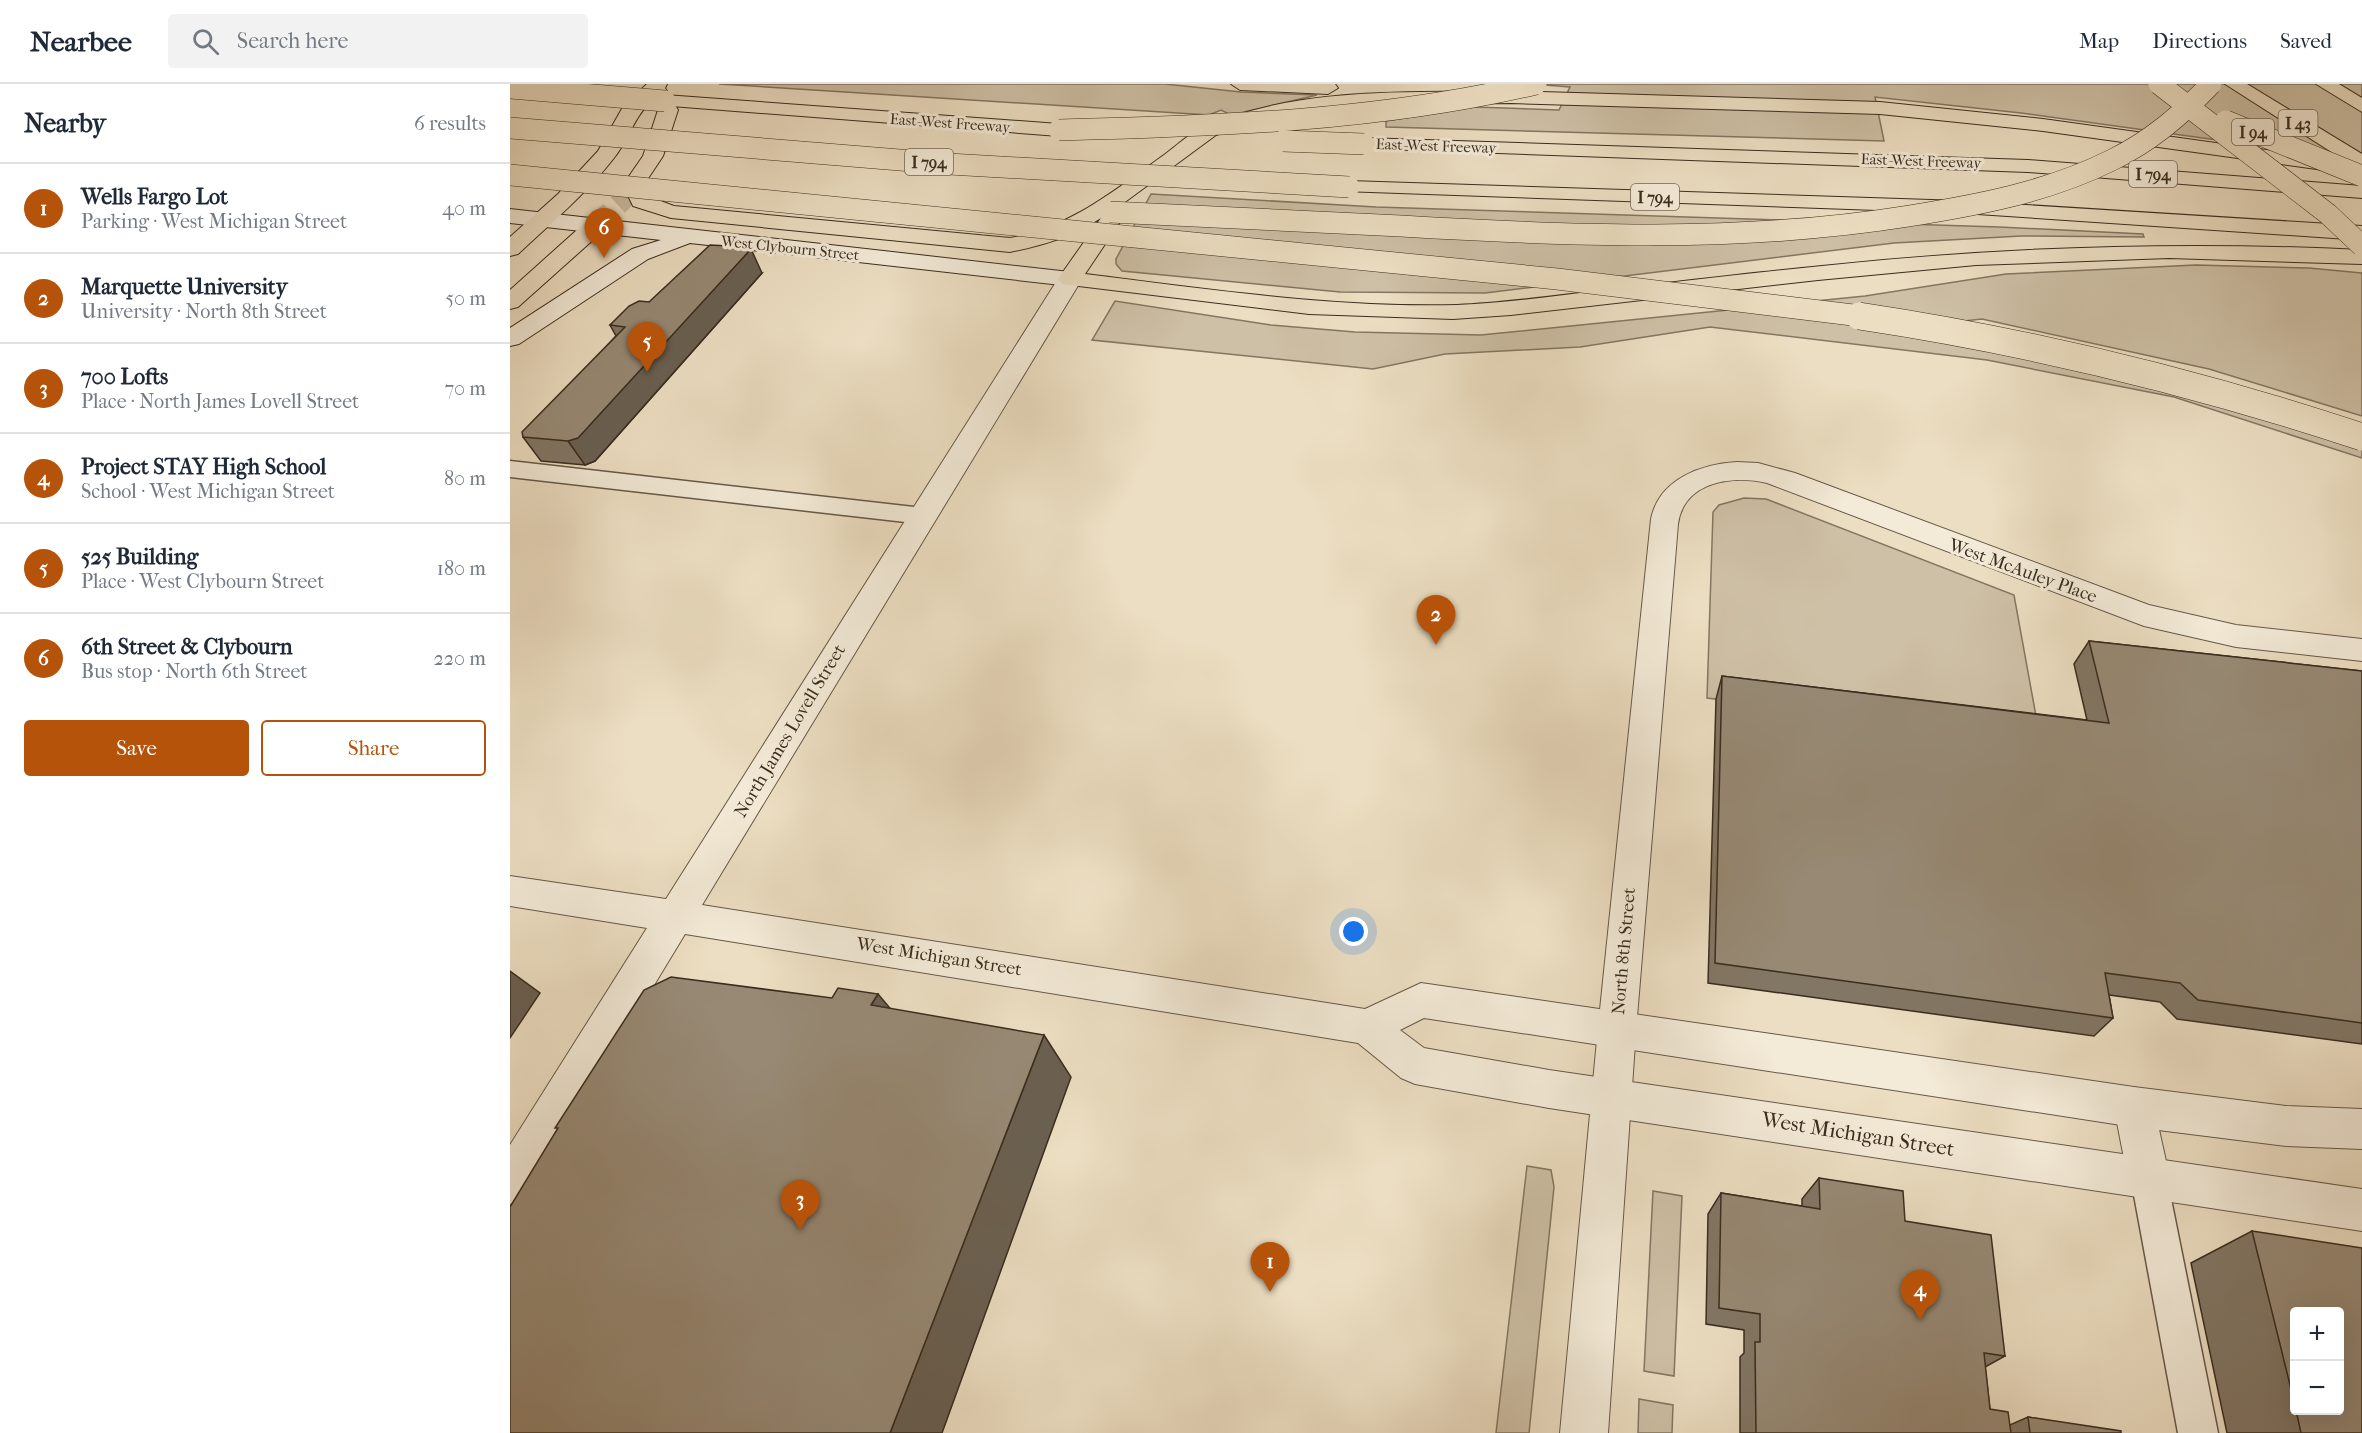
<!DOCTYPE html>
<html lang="en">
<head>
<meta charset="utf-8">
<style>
  body { margin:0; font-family:"IM FELL French Canon",serif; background:#f2f2f3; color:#1f2937 }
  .controls { position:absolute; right:18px; bottom:18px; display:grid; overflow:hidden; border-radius:6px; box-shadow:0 6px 24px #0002 }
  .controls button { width:54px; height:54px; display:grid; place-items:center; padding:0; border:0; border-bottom:2px solid #e0e1e3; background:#fff; color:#1f2937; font:30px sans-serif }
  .you { position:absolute; left:844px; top:848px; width:21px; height:21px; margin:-15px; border:4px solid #fff; border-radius:50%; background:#1a73e8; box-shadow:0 0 0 9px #1a73e833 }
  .badge { display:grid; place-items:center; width:39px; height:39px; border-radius:50%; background:#b45309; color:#fff; font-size:20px; font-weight:700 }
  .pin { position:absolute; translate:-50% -50px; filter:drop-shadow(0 2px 3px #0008) }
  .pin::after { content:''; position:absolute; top:32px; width:21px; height:18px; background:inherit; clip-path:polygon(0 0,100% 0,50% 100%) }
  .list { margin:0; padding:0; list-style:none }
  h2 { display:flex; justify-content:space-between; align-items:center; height:78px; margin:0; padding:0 24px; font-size:26px }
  h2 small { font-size:20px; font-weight:400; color:#747a83 }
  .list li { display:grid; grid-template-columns:39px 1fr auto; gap:18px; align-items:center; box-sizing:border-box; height:90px; padding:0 24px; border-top:2px solid #e0e1e3 }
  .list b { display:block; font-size:22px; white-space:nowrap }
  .list p { margin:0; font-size:20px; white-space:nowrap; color:#747a83 }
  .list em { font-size:20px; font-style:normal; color:#747a83 }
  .actions { display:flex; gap:12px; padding:18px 24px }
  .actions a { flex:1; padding:14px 0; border:2px solid #b45309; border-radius:6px; text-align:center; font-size:21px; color:#b45309 }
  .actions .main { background:#b45309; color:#fff }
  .icon { flex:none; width:33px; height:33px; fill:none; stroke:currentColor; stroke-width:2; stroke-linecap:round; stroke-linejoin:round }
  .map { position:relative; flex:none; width:1852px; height:1349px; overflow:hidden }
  header { display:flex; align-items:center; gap:36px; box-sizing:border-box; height:84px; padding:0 30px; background:#fff; border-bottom:2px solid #e0e1e3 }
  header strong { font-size:28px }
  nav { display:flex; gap:33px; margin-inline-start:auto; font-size:21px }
  .search { width:420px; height:54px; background:#f2f2f3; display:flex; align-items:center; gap:15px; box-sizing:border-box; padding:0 21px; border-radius:6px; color:#747a83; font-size:22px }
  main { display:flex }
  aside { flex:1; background:#fff }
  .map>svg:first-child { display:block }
  .green { fill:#cec0a6; stroke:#847662; stroke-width:1.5 }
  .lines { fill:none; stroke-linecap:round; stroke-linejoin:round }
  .primary-tunnel { stroke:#c8bba1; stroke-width:21; stroke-dasharray:21 10; stroke-linecap:butt }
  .service-casing { stroke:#665948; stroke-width:3 }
  .minor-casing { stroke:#665948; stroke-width:2 }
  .tertiary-casing { stroke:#665948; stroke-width:2 }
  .secondary-casing { stroke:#3a2d1f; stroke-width:2 }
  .primary-casing { stroke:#3a2d1f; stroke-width:2 }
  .motorway-casing { stroke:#3a2d1f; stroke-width:2 }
  .service { fill:#f3ead7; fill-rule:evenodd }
  .minor { fill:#f3ead7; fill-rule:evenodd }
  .tertiary { fill:#f3ead7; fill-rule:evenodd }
  .secondary { fill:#f3ead7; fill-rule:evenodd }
  .primary { fill:#ecdec2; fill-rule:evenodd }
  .motorway { fill:#ecdec2; fill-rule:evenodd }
  .motorway-bridge-far1-casing { stroke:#3a2d1f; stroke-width:22; stroke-linecap:butt }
  .motorway-bridge-casing { stroke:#3a2d1f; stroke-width:28; stroke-linecap:butt }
  .motorway-bridge-far1 { stroke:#ecdec2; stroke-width:21 }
  .motorway-bridge { stroke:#ecdec2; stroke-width:27 }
  .wall { fill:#827664; stroke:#3a2d1f; stroke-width:1.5; fill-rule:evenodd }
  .shaded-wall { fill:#6a6051; stroke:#3a2d1f; stroke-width:1.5 }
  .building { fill:#978974; stroke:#3a2d1f; stroke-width:1.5 }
  .labels { text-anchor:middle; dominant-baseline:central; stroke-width:6; stroke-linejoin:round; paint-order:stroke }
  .far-street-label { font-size:15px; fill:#3a2d1f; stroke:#f3ead7 }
  .shield { fill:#f3ead7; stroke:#726656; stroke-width:1.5 }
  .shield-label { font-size:16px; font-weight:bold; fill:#3a2d1f }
  .street-label { font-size:18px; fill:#3a2d1f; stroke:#f3ead7 }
  .near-street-label { font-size:21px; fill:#3a2d1f; stroke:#f3ead7 }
</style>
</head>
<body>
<header>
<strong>Nearbee</strong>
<div class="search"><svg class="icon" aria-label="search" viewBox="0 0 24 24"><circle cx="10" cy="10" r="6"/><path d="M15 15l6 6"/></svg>Search here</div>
<nav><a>Map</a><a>Directions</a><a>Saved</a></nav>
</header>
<main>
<aside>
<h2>Nearby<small>6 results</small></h2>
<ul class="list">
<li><span class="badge">1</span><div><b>Wells Fargo Lot</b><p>Parking · West Michigan Street</p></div><em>40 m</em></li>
<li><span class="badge">2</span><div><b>Marquette University</b><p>University · North 8th Street</p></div><em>50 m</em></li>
<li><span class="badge">3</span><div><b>700 Lofts</b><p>Place · North James Lovell Street</p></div><em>70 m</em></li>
<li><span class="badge">4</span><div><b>Project STAY High School</b><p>School · West Michigan Street</p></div><em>80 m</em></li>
<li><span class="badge">5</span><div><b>525 Building</b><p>Place · West Clybourn Street</p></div><em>180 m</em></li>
<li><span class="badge">6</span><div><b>6th Street &amp; Clybourn</b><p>Bus stop · North 6th Street</p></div><em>220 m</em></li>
</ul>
<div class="actions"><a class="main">Save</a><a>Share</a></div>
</aside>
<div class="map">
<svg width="1852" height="1349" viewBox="0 0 1852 1349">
  <rect width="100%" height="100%" fill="#ecdec2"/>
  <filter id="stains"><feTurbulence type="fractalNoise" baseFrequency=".00333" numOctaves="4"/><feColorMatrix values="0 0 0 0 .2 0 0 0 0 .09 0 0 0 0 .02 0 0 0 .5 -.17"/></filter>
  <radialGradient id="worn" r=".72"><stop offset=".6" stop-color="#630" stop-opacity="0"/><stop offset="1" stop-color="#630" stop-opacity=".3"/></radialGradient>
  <path class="green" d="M209 0H655L731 8 807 11 721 31 711 26 699 31Z
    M1022 0H1852V76L1511 29 1365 13 1374 57 876 43V37L965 23 1049 26 1060 3Z
    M641 110 866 123 1489 143 1633 150 1634 153 1511 152 1384 159 975 209 830 208 612 187 606 180V175Z
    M1686 181 1799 184 1852 189V332L1699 285 1472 235 1371 246 1549 277 1852 363V374L1664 313 1477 276 1200 243 1070 263 935 270 863 285 582 256 605 217 761 241 845 248 971 251 1355 212 1496 190Z
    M1234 414 1256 415 1504 511 1530 654 1197 614 1203 428 1209 421Z
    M1017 1082 1041 1086 1044 1103 1019 1349H986Z
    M1143 1107 1172 1112 1164 1292 1134 1287Z
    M1129 1315 1163 1321 1162 1349H1128Z"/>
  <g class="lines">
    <path class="primary-tunnel" d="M85 142 111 118 124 101"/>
    <defs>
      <path id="service" d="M0 377 413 424 422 426 425 432 422 438 413 440 0 393Z
        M1639 1077 1652 1082 1657 1095 1708 1349H1668L1621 1095 1626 1082Z"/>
      <path id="minor" d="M1227 378 1248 379 1285 389 1639 521 1726 541 1852 555V577L1726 563 1634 542 1257 399C1223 391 1174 397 1168 440L1126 945 1098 1349H1050L1088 945 1141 435C1149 395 1191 380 1227 378Z
        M1624 1003 1638 1009 1644 1023 1660 1095 1654 1110 1639 1116 1624 1110 1618 1095 1604 1023 1610 1009Z"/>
      <path id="tertiary" d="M560 188 568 190 572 195 192 821 855 925 911 899 1624 1003 1776 1022 1852 1025V1065L1776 1062 1624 1043 914 934 890 946 914 964 1039 986 1852 1105V1147L1039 1024 905 1000 891 994 848 959 175 850 15 1114 0 1120V1061L137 844 0 822V792L156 815 548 195 552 190Z"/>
      <path id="secondary" d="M0 125 560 188 568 190 572 195 568 200 560 202 180 159 138 175 9 260 0 262V244L122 165 151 156 0 139Z"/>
      <path id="primary" d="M137 0H157L155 4 168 26 153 72 131 105H117L113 101 133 72 148 26 142 16C124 33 119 55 104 74 76 110 41 139 8 170L0 172V153L48 110 88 67 114 21Z
        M85 135 93 137 96 142 93 147 8 223 0 225V206L77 137Z"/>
      <path id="motorway" d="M721 0H825L828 4 818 10 730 6Z
        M1715 0H1737L1852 70V85L1845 83Z
        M1806 0H1829L1852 14V28Z
        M1001 7 1370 18 1533 35 1828 76 1835 78 1838 82 1835 86 1828 88 1533 47 1370 30 1001 19 881 21 788 29 748 37 706 51 615 118 620 123 575 190C698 205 822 224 947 221 996 219 1045 212 1094 206 1167 198 1239 189 1312 182 1492 163 1671 157 1852 166V180L1659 174 1466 181 1308 196 1001 231 943 235 799 230 552 200 548 195 591 134C561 153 534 161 500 168L161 134 123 122 113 101 117 97H131L140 113 164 122 500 154C561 143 605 106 654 71 666 62 678 51 691 44 700 39 711 36 721 33 809 3 909 9 1001 7Z
        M155 11 549 40 556 42 559 46 556 50 549 52 148 21 145 17 148 13Z
        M854 54 1518 76 1852 102V114L1518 88 847 64 844 60 847 56Z
        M839 97 1452 117 1852 142V156L1452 129 832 107 828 103 832 99Z"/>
    </defs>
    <use href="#service" class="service-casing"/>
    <use href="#minor" class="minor-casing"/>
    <use href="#tertiary" class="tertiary-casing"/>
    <use href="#secondary" class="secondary-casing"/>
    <use href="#primary" class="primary-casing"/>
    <use href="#motorway" class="motorway-casing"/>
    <use href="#service" class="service"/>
    <use href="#minor" class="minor"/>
    <use href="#tertiary" class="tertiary"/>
    <use href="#secondary" class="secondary"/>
    <use href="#primary" class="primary"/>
    <use href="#motorway" class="motorway"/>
    <defs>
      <path id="motorway-bridge-far1" d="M1649 0 1818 130 1852 162
        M0 4 155 17
        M1716 37 1852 92
        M0 44 439 80 839 103
        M549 46C710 42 868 37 1026 0
        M773 57 854 60
        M0 91 1047 195 1359 233
        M600 128C697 132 794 137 891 142 1060 152 1231 159 1399 132 1468 121 1538 108 1602 76 1641 57 1671 31 1701 0"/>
      <path id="motorway-bridge" d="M1349 232C1522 258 1686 298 1852 353"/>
    </defs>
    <use href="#motorway-bridge-far1" class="motorway-bridge-far1-casing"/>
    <use href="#motorway-bridge" class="motorway-bridge-casing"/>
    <use href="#motorway-bridge-far1" class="motorway-bridge-far1"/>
    <use href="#motorway-bridge" class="motorway-bridge"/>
  </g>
  <path class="wall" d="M252 189 85 377 75 381 31 377 13 353 106 252 100 241 139 218Z
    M1579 557 1852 587V960L1667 935 1650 918 1599 911 1603 934 1584 952 1198 899 1206 615 1212 592 1577 636 1564 580Z
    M1309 1094 1395 1137 1495 1272 1475 1283 1480 1325 1500 1341 1518 1333 1611 1349H1230V1273L1234 1269V1246L1196 1240 1198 1130 1211 1109 1292 1122V1115Z
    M1742 1147 1852 1349H1717L1681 1179ZM1785 1227 1830 1326H1785Z"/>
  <path class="shaded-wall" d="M241 165 252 189 85 377 75 381 58 357Z
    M0 887 30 909 0 954Z
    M368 910 405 954 361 921Z
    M534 951 561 993 432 1349H380Z"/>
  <path class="building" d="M200 161 238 163 241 165 68 354 58 357 13 353 12 348 115 243 100 241 119 222 129 217 139 218Z
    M1579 557 1852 587V939L1688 916 1670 899 1595 889 1603 934 1205 879 1212 592 1599 639Z
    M161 893 322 914 328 904 368 910 361 921 534 951 380 1349H0V1123L48 1044H45L134 906Z
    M1309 1094 1393 1107 1395 1137 1481 1151 1495 1272 1474 1269 1480 1325 1498 1328 1501 1349H1246L1245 1258H1250V1230L1209 1224 1211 1109 1310 1125Z
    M1742 1147 1852 1164V1349H1791L1786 1326H1830V1227H1785V1321Z
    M1518 1333 1611 1347V1349H1520Z"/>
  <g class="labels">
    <g class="far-street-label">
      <text transform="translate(440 39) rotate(4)">East-West Freeway</text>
      <text transform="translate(926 62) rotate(2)">East-West Freeway</text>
      <text transform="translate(1411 77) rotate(2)">East-West Freeway</text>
      <text transform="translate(280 164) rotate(6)">West Clybourn Street</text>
    </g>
    <g class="shield">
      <rect x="1768.5" y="26" width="39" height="26" rx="4.5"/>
      <rect x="1722" y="35" width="42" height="26" rx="4.5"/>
      <rect x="395" y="65" width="48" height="26" rx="4.5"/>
      <rect x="1619" y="77" width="48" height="26" rx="4.5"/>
      <rect x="1121" y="100" width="48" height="26" rx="4.5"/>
    </g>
    <g class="shield-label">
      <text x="1788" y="39">I 43</text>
      <text x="1743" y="48">I 94</text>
      <text x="419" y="78">I 794</text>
      <text x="1643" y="90">I 794</text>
      <text x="1145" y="113">I 794</text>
    </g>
    <g class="street-label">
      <text transform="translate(1513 487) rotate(20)">West McAuley Place</text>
      <text transform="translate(280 647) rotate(-59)">North James Lovell Street</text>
      <text transform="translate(1114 867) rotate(-85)">North 8th Street</text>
      <text transform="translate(429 873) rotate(9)">West Michigan Street</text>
    </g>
    <g class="near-street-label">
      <text transform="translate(1348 1050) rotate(9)">West Michigan Street</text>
    </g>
  </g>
  <rect width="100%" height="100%" filter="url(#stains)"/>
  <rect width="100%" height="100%" fill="url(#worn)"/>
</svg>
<div class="controls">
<button>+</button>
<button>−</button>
</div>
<div class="you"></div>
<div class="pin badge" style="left:760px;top:1208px">1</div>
<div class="pin badge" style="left:926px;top:561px">2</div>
<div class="pin badge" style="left:290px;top:1146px">3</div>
<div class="pin badge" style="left:1410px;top:1236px">4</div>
<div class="pin badge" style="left:137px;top:288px">5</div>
<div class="pin badge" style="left:94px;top:174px">6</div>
</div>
</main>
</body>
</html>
